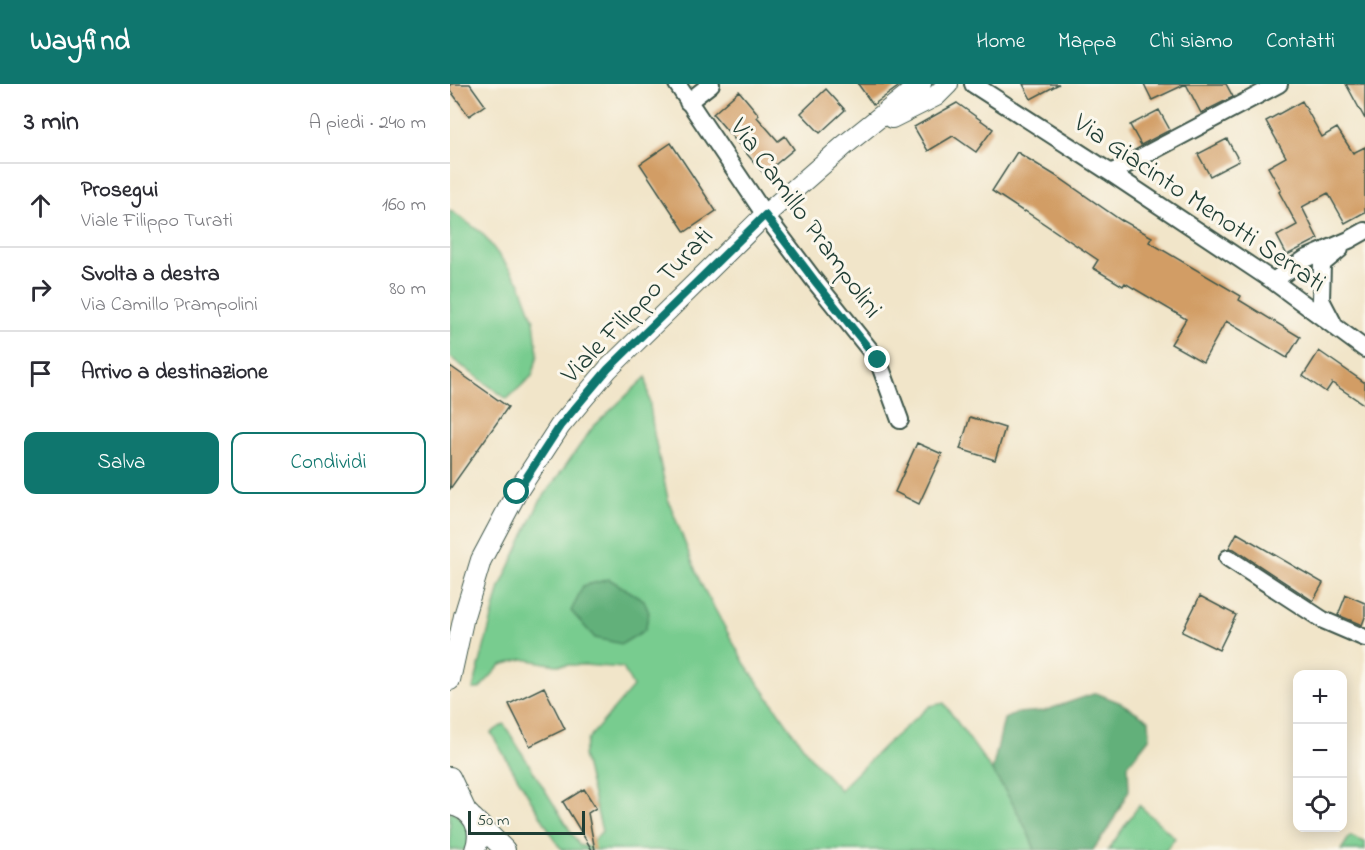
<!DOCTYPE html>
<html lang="it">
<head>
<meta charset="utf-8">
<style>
  body { margin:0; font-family:"Indie Flower",sans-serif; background:#f2f2f3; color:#2b2b33 }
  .controls { position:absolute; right:18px; bottom:18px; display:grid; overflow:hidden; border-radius:12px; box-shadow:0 3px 15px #0003 }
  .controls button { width:54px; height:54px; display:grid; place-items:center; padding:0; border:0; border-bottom:2px solid #e1e1e2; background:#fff; color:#2b2b33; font:30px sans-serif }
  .scale { position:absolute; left:18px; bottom:15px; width:117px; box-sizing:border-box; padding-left:6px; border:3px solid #1f3d34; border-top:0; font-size:16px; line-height:21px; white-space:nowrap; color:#1f3d34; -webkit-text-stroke:4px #fbf7ec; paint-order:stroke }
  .stop { position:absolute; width:18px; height:18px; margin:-14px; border:4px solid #0f766e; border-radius:50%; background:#fff }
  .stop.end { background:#0f766e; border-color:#fff; box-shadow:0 2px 6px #0008 }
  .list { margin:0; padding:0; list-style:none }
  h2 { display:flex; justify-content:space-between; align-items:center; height:78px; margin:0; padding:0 24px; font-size:26px }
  h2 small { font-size:20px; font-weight:400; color:#7c7c81 }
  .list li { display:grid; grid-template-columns:39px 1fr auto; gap:18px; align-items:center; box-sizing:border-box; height:84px; padding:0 24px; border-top:2px solid #e1e1e2 }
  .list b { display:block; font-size:22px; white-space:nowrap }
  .list p { margin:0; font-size:20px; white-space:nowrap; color:#7c7c81 }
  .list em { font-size:20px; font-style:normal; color:#7c7c81 }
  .actions { display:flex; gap:12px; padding:18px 24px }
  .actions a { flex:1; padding:14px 0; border:2px solid #0f766e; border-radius:12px; text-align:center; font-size:21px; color:#0f766e }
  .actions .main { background:#0f766e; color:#fff }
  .icon { flex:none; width:33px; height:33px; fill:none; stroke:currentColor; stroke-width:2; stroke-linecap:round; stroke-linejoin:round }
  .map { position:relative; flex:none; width:915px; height:766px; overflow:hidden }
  header { display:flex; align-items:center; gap:36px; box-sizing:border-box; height:84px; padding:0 30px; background:#0f766e; color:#fff }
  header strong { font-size:28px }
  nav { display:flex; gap:33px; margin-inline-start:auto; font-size:21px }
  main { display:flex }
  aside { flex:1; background:#fff }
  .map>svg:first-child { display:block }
  .green { fill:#78cc8f; stroke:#4c8462; stroke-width:1.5 }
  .forest { fill:#62b07a; stroke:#407657; stroke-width:1.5 }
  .building { fill:#d29d65 }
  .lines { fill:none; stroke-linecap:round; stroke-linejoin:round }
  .minor-casing { stroke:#3e564a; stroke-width:20 }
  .tertiary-casing { stroke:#3e564a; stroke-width:22 }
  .minor { stroke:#fff; stroke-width:16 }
  .tertiary { stroke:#fff; stroke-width:20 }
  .route { stroke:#0f766e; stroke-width:8 }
  .labels { text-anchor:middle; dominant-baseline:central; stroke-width:6; stroke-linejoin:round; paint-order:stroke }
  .street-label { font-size:27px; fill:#1f3d34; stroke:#fbf7ec }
</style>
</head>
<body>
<header>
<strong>Wayfind</strong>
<nav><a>Home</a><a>Mappa</a><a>Chi siamo</a><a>Contatti</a></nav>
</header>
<main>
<aside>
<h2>3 min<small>A piedi · 240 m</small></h2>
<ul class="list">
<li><svg class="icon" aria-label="ahead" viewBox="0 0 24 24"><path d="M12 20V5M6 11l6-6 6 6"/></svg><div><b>Prosegui</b><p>Viale Filippo Turati</p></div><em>160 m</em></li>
<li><svg class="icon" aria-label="right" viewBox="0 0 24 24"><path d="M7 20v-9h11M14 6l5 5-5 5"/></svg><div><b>Svolta a destra</b><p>Via Camillo Prampolini</p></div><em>80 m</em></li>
<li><svg class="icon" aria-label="arrive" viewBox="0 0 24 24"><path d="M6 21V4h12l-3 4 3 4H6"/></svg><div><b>Arrivo a destinazione</b></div></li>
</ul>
<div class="actions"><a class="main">Salva</a><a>Condividi</a></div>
</aside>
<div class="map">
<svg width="915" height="766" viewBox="0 0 915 766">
  <rect width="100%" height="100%" fill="#fbf7ec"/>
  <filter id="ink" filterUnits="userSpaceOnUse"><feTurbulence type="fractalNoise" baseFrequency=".0167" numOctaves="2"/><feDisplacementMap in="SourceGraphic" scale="12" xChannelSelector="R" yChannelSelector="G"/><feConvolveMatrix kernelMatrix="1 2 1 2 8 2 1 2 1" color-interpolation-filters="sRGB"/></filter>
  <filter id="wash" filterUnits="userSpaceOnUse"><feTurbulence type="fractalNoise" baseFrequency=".008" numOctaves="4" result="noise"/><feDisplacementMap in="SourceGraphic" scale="24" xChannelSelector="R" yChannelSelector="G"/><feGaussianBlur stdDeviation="1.35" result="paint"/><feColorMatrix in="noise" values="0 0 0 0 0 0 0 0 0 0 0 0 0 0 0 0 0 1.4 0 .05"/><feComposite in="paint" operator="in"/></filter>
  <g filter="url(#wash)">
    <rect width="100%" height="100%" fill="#f1e5c9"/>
    <path class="green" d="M0 126 32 149 70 199 84 237 88 271 82 292 57 315 0 273Z
      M196 293 204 350 218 415 250 498 295 580 361 674 390 706 435 661 480 622 494 619C526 667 566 712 585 766H113L108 761 41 649 54 640 129 761 138 763 152 747 133 671 138 655 183 603 173 584 134 581H106L73 575 51 581 29 605H23L50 503 89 419 143 343Z
      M689 721 725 754 716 766H658Z
      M0 727 4 728 20 744 19 759 15 766H0Z
      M900 752 915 758V766H891Z"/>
    <path class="forest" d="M159 495 194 516 199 529 195 546 172 560 145 554 121 527 133 502Z
      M646 609 671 619 699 636 700 653 678 681 679 706 660 742 643 766H585C575 738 559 712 542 687L554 635 567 629 594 627Z"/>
    <g id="blocks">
      <path class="building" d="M0 0H20L35 21 19 32 0 6Z
        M408 0H452L423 21Z
        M573 0H609L581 15Z
        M694 0H736L702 16Z
        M736 0H776L783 13 751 29Z
        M896 0H915V35Z
        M376 5 395 26 370 49 351 29Z
        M289 7 309 31 307 33 328 57 335 52 344 65 314 90 263 30Z
        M852 17 872 53 887 44 903 69 915 63V128L895 139 878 109 852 123 868 155 837 171 827 152 847 141 829 108 831 106 818 83 836 73 816 37Z
        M507 19 543 45 526 68 503 52 478 67 464 43Z
        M709 26 720 46 691 61 680 41Z
        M777 55 789 77 760 92 748 70Z
        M221 59 266 127 235 148 190 80Z
        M567 68 611 95 672 137V136L702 153 699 158 791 212 789 216 850 253 837 274 776 237 753 278 721 260 736 235 675 199 673 202 643 184 648 176 575 127 574 128 542 107Z
        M869 267 915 299V321L882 299 876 308 853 292Z
        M0 282 58 323 0 405Z
        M520 333 555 344 545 376 510 365Z
        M467 359 492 370 469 420 445 408Z
        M787 449 873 499 863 517 784 465 779 464Z
        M896 511 915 519V533L912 541 888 531Z
        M750 512 786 531 769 566 732 548Z
        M94 603 115 645 80 662 59 620Z
        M134 705 146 724 138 729 145 766H142L113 718Z"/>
    </g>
  </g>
  <g filter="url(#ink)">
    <use href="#blocks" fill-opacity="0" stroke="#3e564a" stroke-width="1.5"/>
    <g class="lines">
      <defs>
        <path id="minor" d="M227 0 315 131 364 196 428 276 450 336
          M523 0 661 89 823 197 915 265
          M238 18 261 0
          M661 89 829 0
          M823 197 855 175 899 156 915 147
          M883 239 871 216 872 180 890 165
          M778 474 873 536 915 554"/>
        <path id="tertiary" d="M442 34 486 12 498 0
          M0 596 14 532 31 476 67 408 110 342 158 285 315 131 396 60 471 0
          M0 693 16 727
          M0 721C23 725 33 745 25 766
          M23 734 55 766"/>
      </defs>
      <use href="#minor" class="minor-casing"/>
      <use href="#tertiary" class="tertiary-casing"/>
      <use href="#minor" class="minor"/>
      <use href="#tertiary" class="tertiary"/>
    </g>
  </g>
  <g class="lines" filter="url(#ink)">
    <path class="route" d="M67 408 110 342 158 285 315 131 364 196 428 276"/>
  </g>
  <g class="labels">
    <g class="street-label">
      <text transform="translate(749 120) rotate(34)">Via Giacinto Menotti Serrati</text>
      <text transform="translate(355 135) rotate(54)">Via Camillo Prampolini</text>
      <text transform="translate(188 222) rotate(-46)">Viale Filippo Turati</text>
    </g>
  </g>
</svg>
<div class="controls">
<button>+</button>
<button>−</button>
<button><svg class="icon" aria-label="locate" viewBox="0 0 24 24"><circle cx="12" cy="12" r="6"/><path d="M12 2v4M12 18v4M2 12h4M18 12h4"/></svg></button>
</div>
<div class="scale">50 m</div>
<div class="stop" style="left:67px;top:408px"></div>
<div class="stop end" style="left:428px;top:276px"></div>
</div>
</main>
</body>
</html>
